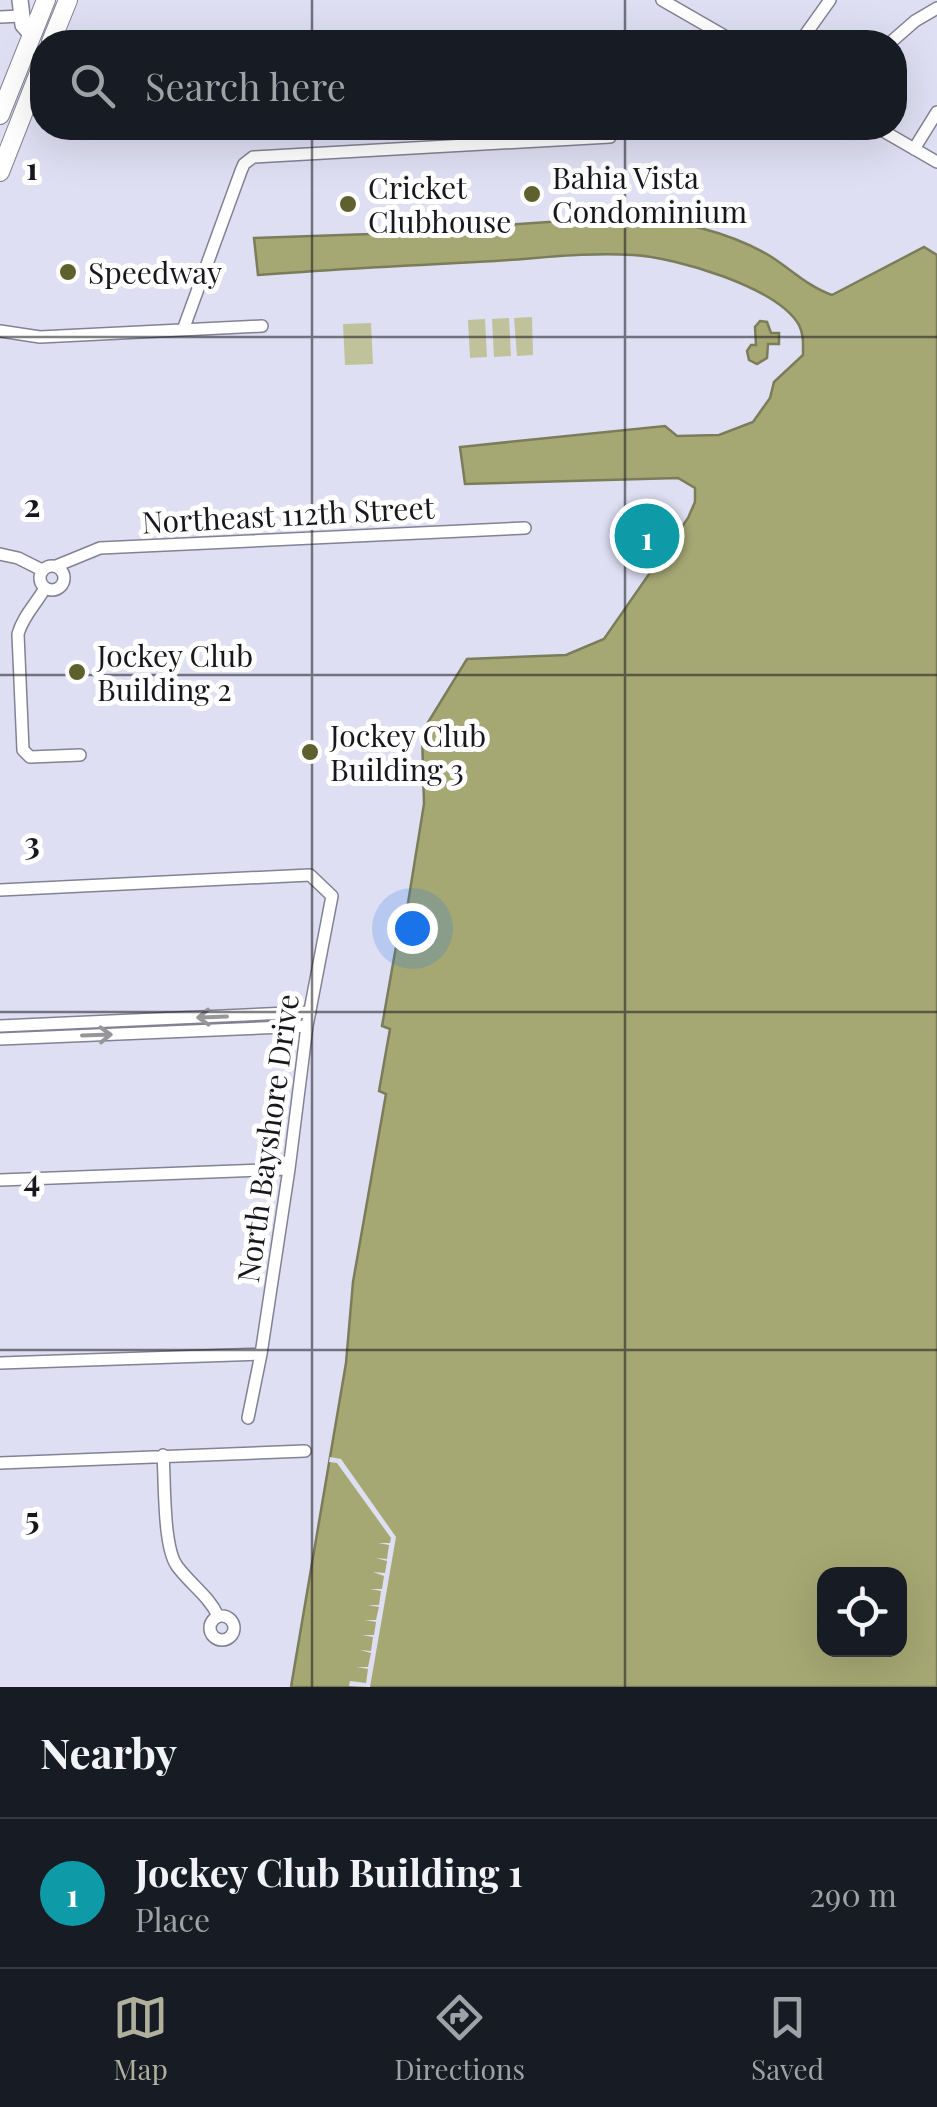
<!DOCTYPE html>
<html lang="en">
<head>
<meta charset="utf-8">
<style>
  body { margin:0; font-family:"Playfair Display",serif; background:#242831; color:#f1f3f6 }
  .controls { position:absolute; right:30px; bottom:30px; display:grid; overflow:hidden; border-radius:20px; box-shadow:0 10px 40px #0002 }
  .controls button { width:90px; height:90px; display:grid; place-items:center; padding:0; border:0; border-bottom:2px solid #363941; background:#171b24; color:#f1f3f6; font:50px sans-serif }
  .you { position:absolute; left:412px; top:928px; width:35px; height:35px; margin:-25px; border:8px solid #fff; border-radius:50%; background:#1a73e8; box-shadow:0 0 0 15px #1a73e833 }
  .badge { display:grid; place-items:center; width:65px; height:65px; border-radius:50%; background:#afb19c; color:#fff; font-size:32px; font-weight:700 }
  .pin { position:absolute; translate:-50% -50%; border:5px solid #fff; box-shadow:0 2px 10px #0006 }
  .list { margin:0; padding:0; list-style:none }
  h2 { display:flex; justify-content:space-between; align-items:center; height:130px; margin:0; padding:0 40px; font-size:42px }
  h2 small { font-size:32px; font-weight:400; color:#9ea1a6 }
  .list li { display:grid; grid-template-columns:65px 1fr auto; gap:30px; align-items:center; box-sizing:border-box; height:150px; padding:0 40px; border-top:2px solid #363941 }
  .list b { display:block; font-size:38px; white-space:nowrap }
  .list p { margin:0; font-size:32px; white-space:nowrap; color:#9ea1a6 }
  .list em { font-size:32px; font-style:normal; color:#9ea1a6 }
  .icon { flex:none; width:55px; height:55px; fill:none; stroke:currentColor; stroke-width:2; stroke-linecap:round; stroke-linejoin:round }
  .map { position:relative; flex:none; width:937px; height:1687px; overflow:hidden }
  .search { position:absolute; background:#171b24; box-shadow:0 10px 40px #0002; left:30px; right:30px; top:30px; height:110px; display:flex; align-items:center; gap:25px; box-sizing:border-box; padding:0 35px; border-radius:40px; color:#9ea1a6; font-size:38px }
  .sheet { height:280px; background:#171b24 }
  nav { display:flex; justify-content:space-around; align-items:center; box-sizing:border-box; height:140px; border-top:2px solid #363941; background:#171b24; font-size:28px; color:#9ea1a6 }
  nav a { display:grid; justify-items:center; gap:5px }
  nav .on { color:#afb19c }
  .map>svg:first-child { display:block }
  .green { fill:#c0c29b }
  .water { fill:#a6a873; stroke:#7b7c5a; stroke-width:2.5; fill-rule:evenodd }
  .pier { fill:#dfdff3 }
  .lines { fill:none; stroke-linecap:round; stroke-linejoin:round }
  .minor-casing { stroke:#828294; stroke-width:14 }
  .tertiary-casing { stroke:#828294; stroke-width:18 }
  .primary-casing { stroke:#828294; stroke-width:20 }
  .minor { stroke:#fff; stroke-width:11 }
  .tertiary { stroke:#fff; stroke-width:15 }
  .primary { stroke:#fff; stroke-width:18 }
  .oneway { stroke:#97979a }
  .grid { fill:none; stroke:#17171e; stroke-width:2.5; stroke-opacity:0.55 }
  .poi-dot { fill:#5e602d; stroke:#fff; stroke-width:4 }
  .labels { text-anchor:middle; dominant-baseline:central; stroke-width:10; stroke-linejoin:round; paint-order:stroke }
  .poi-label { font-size:30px; fill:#17171e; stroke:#fff; text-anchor:start }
  .street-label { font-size:30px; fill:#17171e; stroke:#fff }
  .grid-label { font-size:32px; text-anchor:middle; font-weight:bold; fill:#17171e; stroke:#fff; stroke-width:10; stroke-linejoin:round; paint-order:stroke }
</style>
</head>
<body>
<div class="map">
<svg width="937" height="1687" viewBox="0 0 937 1687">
  <rect width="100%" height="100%" fill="#dfdff3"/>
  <path class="green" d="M532 317 533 355 517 356 514 318Z
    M509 318 511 356 494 357 492 319Z
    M485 319 487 357 470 358 468 320Z
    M371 323 373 364 345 365 343 324Z"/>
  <path class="water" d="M636 216C681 222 725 231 765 253 788 266 806 286 832 295L924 247 937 255V1687H291L346 1363 353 1282 386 1094 379 1091 390 1029 382 1026 397 941 402 940 424 804 422 732 467 659 566 655 604 639 688 518 695 502V488L678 478 465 484 460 447 665 426 677 436 719 435 753 422 770 398 774 382 803 355C803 344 804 335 799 325 777 287 675 257 633 255 588 252 541 258 495 261 416 265 337 269 258 275L254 238 371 234ZM824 1574H900V1650H824Z
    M760 321 767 322 771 333H779V344H768L767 358 757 364 749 360 747 351 751 345H756L755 327Z"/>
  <path class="pier" d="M330 1457 341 1459 396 1537 370 1687 349 1686 350 1681 366 1683 368 1669 357 1667H368L371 1653 360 1650 371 1651 373 1637 362 1635H374L376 1622 365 1620H376L379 1607 368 1605H379L381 1591 370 1589H382L384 1576 373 1572 385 1573 387 1561 376 1558 387 1559 389 1545 378 1543H390L391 1538 337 1463 329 1462Z"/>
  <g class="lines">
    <defs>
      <path id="minor" d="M662 0 735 42
        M0 17 21 16
        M800 42 830 0
        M891 42 915 21 937 8
        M878 128 937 162
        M914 149 937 112
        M183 330 241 171 244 164 253 157 610 137
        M0 331 40 337 262 326
        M0 554 18 558 42 570
        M40 578a12 12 0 1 1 24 0a12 12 0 1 1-24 0Z
        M56 566 100 548 525 528
        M45 588C36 604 23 616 18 634L23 750 30 757 80 755
        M0 890 310 875 332 896 307 1026 289 1169 261 1354 248 1418
        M0 1026 310 1012
        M0 1039 307 1026
        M0 1180 289 1169
        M0 1363 261 1354
        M163 1455C165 1482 163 1547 177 1566 190 1584 209 1596 218 1616
        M0 1463 305 1451
        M210 1628a12 12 0 1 1 24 0a12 12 0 1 1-24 0Z"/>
      <path id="tertiary" d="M20 0 23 25 32 35"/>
      <path id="primary" d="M51 42 68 0
        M0 115 46 0
        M0 172 42 65"/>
    </defs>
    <use href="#minor" class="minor-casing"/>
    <use href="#tertiary" class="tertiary-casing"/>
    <use href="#primary" class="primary-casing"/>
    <use href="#minor" class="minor"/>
    <use href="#tertiary" class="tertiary"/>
    <use href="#primary" class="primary"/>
  </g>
  <defs><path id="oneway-shaft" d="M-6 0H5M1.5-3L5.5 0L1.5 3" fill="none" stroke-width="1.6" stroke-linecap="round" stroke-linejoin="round" transform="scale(2.5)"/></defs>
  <g class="oneway">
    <use href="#oneway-shaft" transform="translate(212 1017) rotate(178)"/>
    <use href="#oneway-shaft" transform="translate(97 1035) rotate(-2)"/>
  </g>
  <path class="grid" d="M312 0V42M625 0V42M312 128V1687M625 128V1687M0 337H937M0 675H937M0 1012H937M0 1350H937"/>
  <g class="poi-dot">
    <circle cx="532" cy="194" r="10"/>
    <circle cx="348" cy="204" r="10"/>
    <circle cx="68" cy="272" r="10"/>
    <circle cx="77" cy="672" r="10"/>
    <circle cx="310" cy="752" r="10"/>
  </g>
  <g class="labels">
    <g class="poi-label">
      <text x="552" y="177">Bahia Vista<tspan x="552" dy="34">Condominium</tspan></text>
      <text x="368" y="187">Cricket<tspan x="368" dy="34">Clubhouse</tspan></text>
      <text x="88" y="272">Speedway</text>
      <text x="97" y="655">Jockey Club<tspan x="97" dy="34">Building 2</tspan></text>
      <text x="330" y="735">Jockey Club<tspan x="330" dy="34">Building 3</tspan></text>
    </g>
    <g class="street-label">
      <text transform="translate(288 514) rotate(-3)">Northeast 112th Street</text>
      <text transform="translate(267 1138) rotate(-82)">North Bayshore Drive</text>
    </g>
  </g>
  <g class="grid-label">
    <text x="32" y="180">1</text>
    <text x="32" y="517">2</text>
    <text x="32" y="855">3</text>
    <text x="32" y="1192">4</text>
    <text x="32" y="1530">5</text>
  </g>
</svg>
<div class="controls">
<button><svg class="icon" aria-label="locate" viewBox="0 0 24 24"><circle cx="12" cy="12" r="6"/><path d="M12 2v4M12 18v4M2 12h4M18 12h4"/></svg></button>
</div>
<div class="you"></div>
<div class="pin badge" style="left:647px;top:536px;background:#0f9aa8">1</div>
<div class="search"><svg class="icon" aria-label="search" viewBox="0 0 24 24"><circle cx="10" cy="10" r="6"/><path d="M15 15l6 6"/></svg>Search here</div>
</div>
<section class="sheet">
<h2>Nearby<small></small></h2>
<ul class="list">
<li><span class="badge" style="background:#0f9aa8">1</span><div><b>Jockey Club Building 1</b><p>Place</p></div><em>290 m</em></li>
</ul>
</section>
<nav>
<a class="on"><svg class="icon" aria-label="map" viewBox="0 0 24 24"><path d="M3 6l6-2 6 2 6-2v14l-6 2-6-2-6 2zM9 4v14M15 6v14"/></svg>Map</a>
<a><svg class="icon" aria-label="directions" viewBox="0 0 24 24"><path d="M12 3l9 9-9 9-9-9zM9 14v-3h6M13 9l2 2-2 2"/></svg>Directions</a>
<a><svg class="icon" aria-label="saved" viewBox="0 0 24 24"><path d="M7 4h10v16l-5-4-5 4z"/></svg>Saved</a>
</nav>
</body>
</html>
